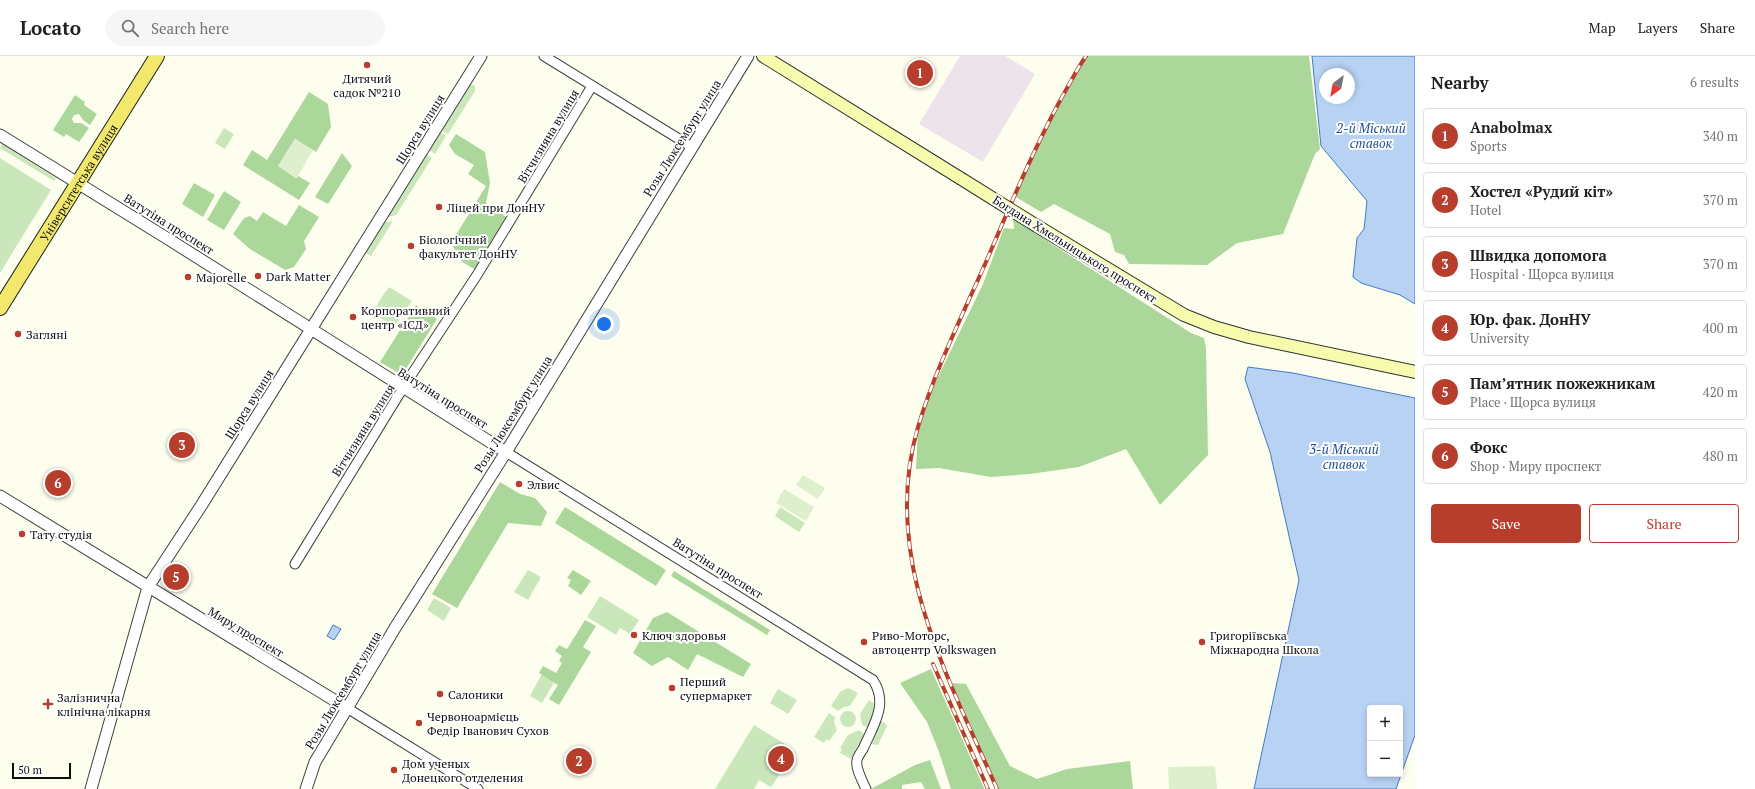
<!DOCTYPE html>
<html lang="en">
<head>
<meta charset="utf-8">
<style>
  body { margin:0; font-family:"PT Serif",serif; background:#f6f6f6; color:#202124 }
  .controls { position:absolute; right:12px; bottom:12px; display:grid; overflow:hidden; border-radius:4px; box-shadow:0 2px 6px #0003 }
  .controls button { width:36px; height:36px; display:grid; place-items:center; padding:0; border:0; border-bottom:1px solid #e0e0e0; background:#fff; color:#202124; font:20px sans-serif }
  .compass { position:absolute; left:1319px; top:12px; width:36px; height:36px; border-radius:50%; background:#fff; box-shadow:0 2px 6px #0003; rotate:212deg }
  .scale { position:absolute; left:12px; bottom:10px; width:59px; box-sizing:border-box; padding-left:4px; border:2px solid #0e0e0e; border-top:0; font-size:11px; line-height:14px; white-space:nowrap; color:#0e0e0e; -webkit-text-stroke:3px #fff; paint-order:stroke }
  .you { position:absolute; left:604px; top:268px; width:14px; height:14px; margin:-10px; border:3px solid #fff; border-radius:50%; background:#1a73e8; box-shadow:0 0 0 6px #1a73e833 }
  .badge { display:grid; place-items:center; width:26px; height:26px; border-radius:50%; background:#b73e2d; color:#fff; font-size:13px; font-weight:700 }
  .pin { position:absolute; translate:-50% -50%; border:2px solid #fff; box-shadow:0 1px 4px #0006 }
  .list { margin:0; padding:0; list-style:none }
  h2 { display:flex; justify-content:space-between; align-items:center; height:52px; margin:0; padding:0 16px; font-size:17px }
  h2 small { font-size:13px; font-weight:400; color:#757577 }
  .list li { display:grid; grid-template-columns:26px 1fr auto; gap:12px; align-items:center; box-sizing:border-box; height:56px; margin:0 8px 8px; padding:0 8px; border:1px solid #e0e0e0; border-radius:4px }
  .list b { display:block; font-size:15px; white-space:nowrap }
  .list p { margin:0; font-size:13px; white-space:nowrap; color:#757577 }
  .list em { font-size:13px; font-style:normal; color:#757577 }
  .actions { display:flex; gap:8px; padding:12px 16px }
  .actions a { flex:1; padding:9px 0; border:1px solid #b73e2d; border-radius:4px; text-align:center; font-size:14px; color:#b73e2d }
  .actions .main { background:#b73e2d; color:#fff }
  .icon { flex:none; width:22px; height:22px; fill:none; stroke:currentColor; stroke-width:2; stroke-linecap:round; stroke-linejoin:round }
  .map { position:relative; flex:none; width:1415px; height:733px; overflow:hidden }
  header { display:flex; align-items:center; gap:24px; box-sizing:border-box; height:56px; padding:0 20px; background:#fff; border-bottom:1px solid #e0e0e0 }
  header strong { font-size:19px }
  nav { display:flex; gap:22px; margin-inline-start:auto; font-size:14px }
  .search { width:280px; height:36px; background:#f6f6f6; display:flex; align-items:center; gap:10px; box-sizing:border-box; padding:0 14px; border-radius:22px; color:#757577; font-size:15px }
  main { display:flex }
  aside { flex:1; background:#fff }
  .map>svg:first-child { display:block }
  .industrial { fill:#ece3eb }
  .green { fill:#cae7bb }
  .forest { fill:#abd79b }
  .pitch { fill:#ddefcc }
  .water { fill:#b7d2f3; stroke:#417bc6; fill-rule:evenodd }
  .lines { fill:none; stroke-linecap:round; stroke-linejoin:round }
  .minor-casing { stroke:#414141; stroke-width:11 }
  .tertiary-casing { stroke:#414141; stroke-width:13 }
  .secondary-casing { stroke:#303030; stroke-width:14 }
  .primary-casing { stroke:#1f1f1f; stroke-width:16 }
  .minor { stroke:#fff; stroke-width:9 }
  .tertiary { stroke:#fff; stroke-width:11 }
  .secondary { stroke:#f6fbae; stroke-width:12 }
  .primary { stroke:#f1e86c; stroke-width:14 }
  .rail-casing { stroke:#b73e2d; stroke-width:4 }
  .rail { stroke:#fff; stroke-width:2.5; stroke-dasharray:8; stroke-linecap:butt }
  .secondary-bridge-casing { stroke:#303030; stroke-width:14; stroke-linecap:butt }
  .secondary-bridge { stroke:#f6fbae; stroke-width:12 }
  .poi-dot { fill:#b73e2d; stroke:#fff; stroke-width:1.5 }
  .labels { text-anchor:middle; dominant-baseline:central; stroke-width:4; stroke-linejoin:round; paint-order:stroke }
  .poi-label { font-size:12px; fill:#0e0e0e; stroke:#fff; text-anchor:start }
  .street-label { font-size:12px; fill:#0e0e0e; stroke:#fff }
  .water-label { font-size:13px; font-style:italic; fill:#1d4e99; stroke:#fff }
</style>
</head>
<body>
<header>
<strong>Locato</strong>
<div class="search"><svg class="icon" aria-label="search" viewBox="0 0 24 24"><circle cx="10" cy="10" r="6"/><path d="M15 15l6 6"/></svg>Search here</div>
<nav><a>Map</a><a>Layers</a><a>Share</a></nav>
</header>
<main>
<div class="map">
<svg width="1415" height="733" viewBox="0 0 1415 733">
  <rect width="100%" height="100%" fill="#fefeef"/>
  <path class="industrial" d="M960 0H1005L1035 18 983 106 919 68Z"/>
  <path class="green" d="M470 28 475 30V35L448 78 441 74Z
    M224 72 234 78 225 93 215 87Z
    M440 76 446 80 435 98 429 94Z
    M2 88 56 122 54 125 0 92Z
    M426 98 432 102 396 159 385 162Z
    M0 102 51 134 0 217Z
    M393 165 371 200 364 196 383 166Z
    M389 231 412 245 396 268C390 268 387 266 382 263 368 255 383 240 389 231Z
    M780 451 805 467 799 476 775 460Z
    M528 514 541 521 528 544 514 536Z
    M600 540 639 564 630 578 620 572 616 579 587 561Z
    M434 542 451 552 444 565 427 554Z
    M542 618 555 625 542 647 530 640Z
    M848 632 858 637 850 650 844 651 838 655 831 650 840 636Z
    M778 633 797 644 788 658 770 647Z
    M869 644 875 648 874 661 868 672 862 669 860 658Z
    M840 663a8 8 0 1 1 16 0a8 8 0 1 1-16 0Z
    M829 657 835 661 834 666 837 674 829 685 826 683 824 687 814 681Z
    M881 665 885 667 887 670 878 689 871 688 870 685 879 666Z
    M754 669 785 688 770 713 779 719 771 731 759 724 754 733H715Z
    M859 674 866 679 851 703 840 697 842 693 840 692 848 679Z"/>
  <path class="forest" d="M1087 0H1309L1320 93 1315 98 1283 178 1237 187 1207 209 1129 208 1124 199 1115 196 1110 178 1054 148 1041 156 1014 140 1045 75Z
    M309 36 328 48 331 71 316 96 295 83 278 110 296 122 298 120 310 127 299 144 243 109 252 94 267 104Z
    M75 39 85 46 84 49 97 58 90 69 83 64 79 58 74 59 72 63 74 67H81L89 72 79 86 66 78 64 81 53 74Z
    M456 78 485 96 490 127 486 147 509 163 478 215 462 206 451 187 486 130 468 118 474 109 455 98 449 89Z
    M342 97 352 110 328 148 315 141Z
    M194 127 215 139 203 161 182 148Z
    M224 135 241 146 224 174 207 164Z
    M299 149 319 161 304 185 306 193 294 211 285 214 250 193 233 178 244 162 250 160 257 165 263 156 286 170Z
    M1013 163 1191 277 1204 282 1206 292 1208 399 1160 449 1126 393 1079 411 1030 418 991 421 939 412 916 413 918 371 922 354 983 228 1004 172 1014 173Z
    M416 249 437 263 402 319 380 306Z
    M500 426 520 438 535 442 547 456 541 470 508 467 457 552 432 538Z
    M565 451 666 514 656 530 555 467Z
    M573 514 591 525 581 539 568 530 571 524 567 522Z
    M674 515 770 574 767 579 671 520Z
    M667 556 751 608 743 621 697 598 688 614 668 601 652 610 633 597 653 562Z
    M585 564 596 570 583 591 591 596 559 649 549 643 558 629 539 617 543 610 556 617 562 607 559 605 562 600 555 595 559 589 567 593Z
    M931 613 984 732V733H951L939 696 927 666 900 627Z
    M952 627 966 628 1010 710 1037 723 1067 713 1130 705 1133 733H998Z
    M930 704 941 733H925L921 726 902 729V733H871L915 709Z"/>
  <path class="pitch" d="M295 83 313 94 297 122 278 110Z
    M803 419 825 432 818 443 796 429Z
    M784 433 814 451 806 465 776 447Z
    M1215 710 1217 733H1169L1168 711Z"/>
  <path class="water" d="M1312 0H1415V248L1400 239 1361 227 1353 221 1357 182 1364 173 1367 145 1321 90ZM1325 18H1349V42H1325Z
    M1248 311 1293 317 1415 342V679L1396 733H1254L1299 524 1270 396 1245 323ZM1370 652H1400V718H1370Z
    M333 569 341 573 334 584 327 580Z"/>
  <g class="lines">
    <defs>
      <path id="minor" d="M544 0 692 91
        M506 396 873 624C889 648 873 670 863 693 861 696 858 700 857 704 855 712 863 726 866 733
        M295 508 406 327 477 219 592 30
        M347 652 478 733"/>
      <path id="tertiary" d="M0 79 165 181 506 396
        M0 440 347 652
        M91 733 148 531 201 450 481 0
        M306 733 315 706 395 572 506 396 748 0"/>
      <path id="secondary" d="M763 0 960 122
        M1037 170 1184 259 1214 271 1249 281 1415 316"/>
      <g id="primary">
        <path id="s1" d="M0 252 157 0"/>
      </g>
    </defs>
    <use href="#minor" class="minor-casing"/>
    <use href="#tertiary" class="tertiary-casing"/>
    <use href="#secondary" class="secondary-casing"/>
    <use href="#primary" class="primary-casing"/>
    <use href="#minor" class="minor"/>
    <use href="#tertiary" class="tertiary"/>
    <use href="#secondary" class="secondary"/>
    <use href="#primary" class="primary"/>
    <defs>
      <path id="rail" d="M933 608 988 733
        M997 733C947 618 880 500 918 371 935 314 962 260 986 206 1010 150 1033 94 1062 41 1070 27 1077 13 1086 0"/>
    </defs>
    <use href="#rail" class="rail-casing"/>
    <use href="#rail" class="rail"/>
    <defs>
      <path id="secondary-bridge" d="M960 122 1037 170"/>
    </defs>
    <use href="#secondary-bridge" class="secondary-bridge-casing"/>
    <use href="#secondary-bridge" class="secondary-bridge"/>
  </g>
  <g class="poi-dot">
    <circle cx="367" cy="9" r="4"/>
    <circle cx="439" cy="151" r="4"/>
    <circle cx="411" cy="190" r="4"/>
    <circle cx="258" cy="220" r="4"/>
    <circle cx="188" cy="221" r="4"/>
    <circle cx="353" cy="261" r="4"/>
    <circle cx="18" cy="278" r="4"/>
    <circle cx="519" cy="428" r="4"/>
    <circle cx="22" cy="478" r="4"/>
    <circle cx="634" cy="579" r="4"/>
    <circle cx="864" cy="586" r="4"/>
    <circle cx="1202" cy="586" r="4"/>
    <circle cx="672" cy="632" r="4"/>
    <circle cx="440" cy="638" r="4"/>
    <path d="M46 642h4v4h4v4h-4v4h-4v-4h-4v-4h4z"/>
    <circle cx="419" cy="667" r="4"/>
    <circle cx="394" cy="714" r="4"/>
  </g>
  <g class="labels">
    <g class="poi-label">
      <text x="367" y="22" text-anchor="middle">Дитячий<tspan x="367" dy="14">садок №210</tspan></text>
      <text x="447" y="151">Ліцей при ДонНУ</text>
      <text x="419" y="183">Біологічний<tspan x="419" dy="14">факультет ДонНУ</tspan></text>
      <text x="266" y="220">Dark Matter</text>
      <text x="196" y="221">Majorelle</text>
      <text x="361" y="254">Корпоративний<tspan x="361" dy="14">центр «ІСД»</tspan></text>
      <text x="26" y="278">Загляні</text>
      <text x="527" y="428">Элвис</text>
      <text x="30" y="478">Тату студія</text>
      <text x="642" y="579">Ключ здоровья</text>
      <text x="872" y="579">Риво-Моторс,<tspan x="872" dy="14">автоцентр Volkswagen</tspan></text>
      <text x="1210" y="579">Григоріївська<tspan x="1210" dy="14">Міжнародна Школа</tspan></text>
      <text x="680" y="625">Перший<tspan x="680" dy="14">супермаркет</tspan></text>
      <text x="448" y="638">Салоники</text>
      <text x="57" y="641">Залізнична<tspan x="57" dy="14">клінічна лікарня</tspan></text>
      <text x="427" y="660">Червоноармієць<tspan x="427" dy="14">Федір Іванович Сухов</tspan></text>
      <text x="402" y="707">Дом ученых<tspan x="402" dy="14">Донецкого отделения</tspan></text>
    </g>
    <g class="street-label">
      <text transform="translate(420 73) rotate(-58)">Щорса вулиця</text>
      <text transform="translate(548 80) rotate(-59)">Вітчизняна вулиця</text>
      <text transform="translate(682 82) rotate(-58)">Розы Люксембург улица</text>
      <text stroke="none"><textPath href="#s1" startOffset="148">Університетська вулиця</textPath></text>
      <text transform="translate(169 168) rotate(32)">Ватутіна проспект</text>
      <text transform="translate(1075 193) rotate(32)">Богдана Хмельницького проспект</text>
      <text transform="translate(443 342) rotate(32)">Ватутіна проспект</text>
      <text transform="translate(249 348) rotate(-58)">Щорса вулиця</text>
      <text transform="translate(513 358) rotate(-58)">Розы Люксембург улица</text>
      <text transform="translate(363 374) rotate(-58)">Вітчизняна вулиця</text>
      <text transform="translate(718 512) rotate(32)">Ватутіна проспект</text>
      <text transform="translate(246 576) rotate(31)">Миру проспект</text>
      <text transform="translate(343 634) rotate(-59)">Розы Люксембург улица</text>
    </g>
    <g class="water-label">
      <text x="1371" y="72">2-й Міський<tspan x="1371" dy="15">ставок</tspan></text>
      <text x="1344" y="393">3-й Міський<tspan x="1344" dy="15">ставок</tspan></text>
    </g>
  </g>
</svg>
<div class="controls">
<button>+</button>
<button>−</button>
</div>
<svg class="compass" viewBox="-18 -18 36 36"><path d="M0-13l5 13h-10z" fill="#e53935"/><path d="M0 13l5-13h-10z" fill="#757577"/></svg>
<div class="scale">50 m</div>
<div class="you"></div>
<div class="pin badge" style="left:920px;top:17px">1</div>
<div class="pin badge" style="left:579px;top:705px">2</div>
<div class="pin badge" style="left:182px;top:389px">3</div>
<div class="pin badge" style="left:781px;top:703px">4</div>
<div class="pin badge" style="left:176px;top:521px">5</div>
<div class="pin badge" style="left:58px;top:427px">6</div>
</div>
<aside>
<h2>Nearby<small>6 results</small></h2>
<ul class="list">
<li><span class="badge">1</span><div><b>Anabolmax</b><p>Sports</p></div><em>340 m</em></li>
<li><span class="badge">2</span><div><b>Хостел «Рудий кіт»</b><p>Hotel</p></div><em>370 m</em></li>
<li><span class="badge">3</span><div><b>Швидка допомога</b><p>Hospital · Щорса вулиця</p></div><em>370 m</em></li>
<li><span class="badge">4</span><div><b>Юр. фак. ДонНУ</b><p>University</p></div><em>400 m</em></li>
<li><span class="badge">5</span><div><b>Памʼятник пожежникам</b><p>Place · Щорса вулиця</p></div><em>420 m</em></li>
<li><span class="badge">6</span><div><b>Фокс</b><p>Shop · Миру проспект</p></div><em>480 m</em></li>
</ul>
<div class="actions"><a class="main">Save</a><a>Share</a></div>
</aside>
</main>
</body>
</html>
